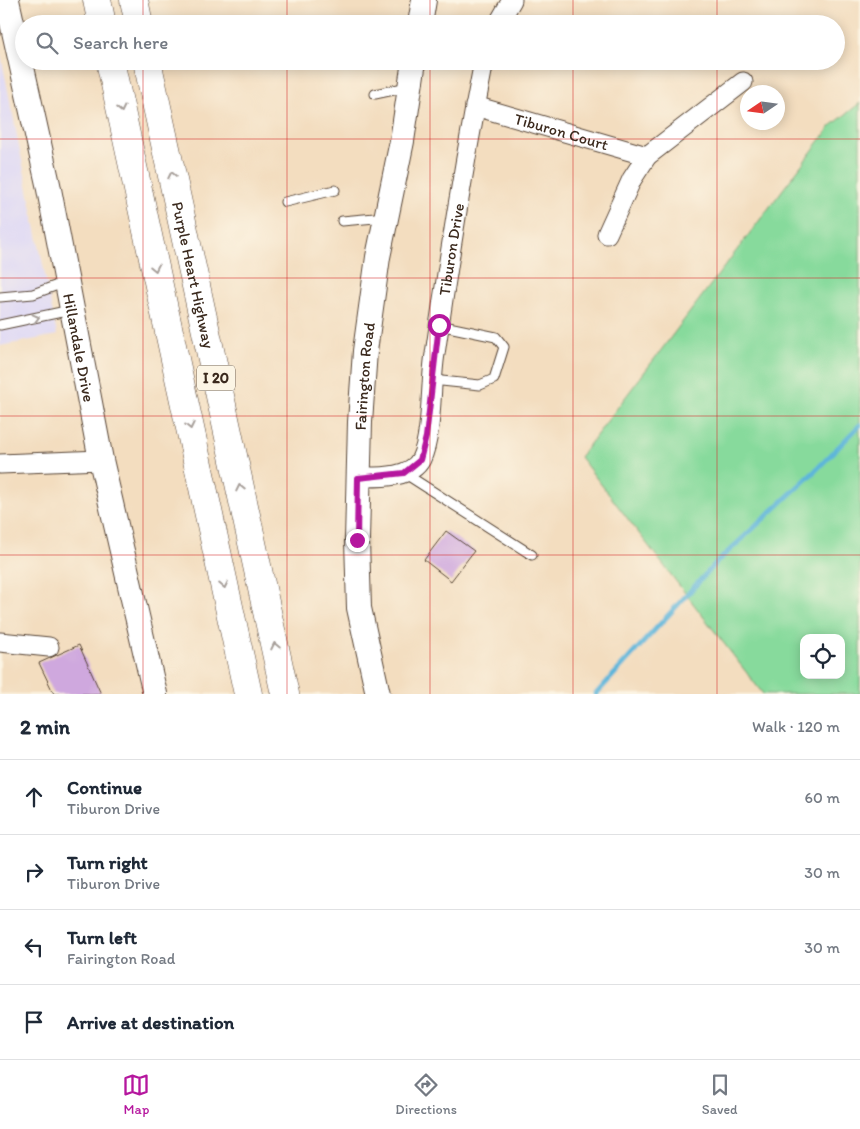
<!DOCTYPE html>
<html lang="en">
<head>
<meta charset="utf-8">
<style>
  body { margin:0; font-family:Itim,sans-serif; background:#f2f2f3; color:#1f2937 }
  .controls { position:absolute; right:15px; bottom:15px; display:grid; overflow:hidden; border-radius:10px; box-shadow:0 2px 12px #0003 }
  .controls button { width:45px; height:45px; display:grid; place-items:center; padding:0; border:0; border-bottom:1px solid #e0e1e3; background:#fff; color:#1f2937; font:25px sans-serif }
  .compass { position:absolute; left:740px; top:85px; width:45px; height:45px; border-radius:50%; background:#fff; box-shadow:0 2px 12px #0003; rotate:257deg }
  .stop { position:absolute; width:15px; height:15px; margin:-11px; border:4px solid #b5179e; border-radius:50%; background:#fff }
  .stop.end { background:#b5179e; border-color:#fff; box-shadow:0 1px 5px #0008 }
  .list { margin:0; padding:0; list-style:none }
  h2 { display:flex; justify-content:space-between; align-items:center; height:65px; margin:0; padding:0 20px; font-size:21px }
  h2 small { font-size:16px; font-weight:400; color:#747a83 }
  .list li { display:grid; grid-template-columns:32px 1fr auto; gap:15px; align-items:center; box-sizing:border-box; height:75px; padding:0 20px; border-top:1px solid #e0e1e3 }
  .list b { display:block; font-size:19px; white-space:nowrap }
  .list p { margin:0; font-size:16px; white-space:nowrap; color:#747a83 }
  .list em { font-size:16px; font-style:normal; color:#747a83 }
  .icon { flex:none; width:28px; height:28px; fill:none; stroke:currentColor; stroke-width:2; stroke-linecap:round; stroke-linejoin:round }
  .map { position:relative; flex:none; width:860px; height:694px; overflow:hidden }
  .search { position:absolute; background:#fff; box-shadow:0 2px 12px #0003; left:15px; right:15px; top:15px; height:55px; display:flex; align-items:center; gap:12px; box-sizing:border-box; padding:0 18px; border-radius:28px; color:#747a83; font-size:19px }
  .sheet { height:365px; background:#fff }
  nav { display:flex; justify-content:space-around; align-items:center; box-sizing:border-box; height:70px; border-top:1px solid #e0e1e3; background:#fff; font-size:14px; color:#747a83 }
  nav a { display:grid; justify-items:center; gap:2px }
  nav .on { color:#b5179e }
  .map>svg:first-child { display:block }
  .built { fill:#dbd6f7 }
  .green { fill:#87da9c; stroke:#61825d; fill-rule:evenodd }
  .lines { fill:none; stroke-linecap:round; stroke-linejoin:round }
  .stream { stroke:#5db5da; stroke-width:5 }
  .building { fill:#cfa8de }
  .service-casing { stroke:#574536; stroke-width:11 }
  .minor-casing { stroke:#574536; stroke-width:21 }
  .tertiary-casing { stroke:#574536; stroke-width:26 }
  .motorway-casing { stroke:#574536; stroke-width:29 }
  .service { stroke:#fff; stroke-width:9 }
  .minor { stroke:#fff; stroke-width:19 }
  .tertiary { stroke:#fff; stroke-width:24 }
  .motorway { stroke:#fff; stroke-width:28 }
  .oneway { stroke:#a79f9a }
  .route { stroke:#b5179e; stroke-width:6 }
  .grid { fill:none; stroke:#d62828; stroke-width:1; stroke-opacity:0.55 }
  .labels { text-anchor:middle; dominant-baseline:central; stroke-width:4.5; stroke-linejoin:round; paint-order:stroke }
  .shield { fill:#fcf5e5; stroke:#75675a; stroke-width:1 }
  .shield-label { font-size:15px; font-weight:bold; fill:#3b2a1e }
  .street-label { font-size:16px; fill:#3b2a1e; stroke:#fcf5e5 }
</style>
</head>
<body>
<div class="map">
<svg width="860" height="694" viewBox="0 0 860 694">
  <rect width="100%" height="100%" fill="#fcf5e5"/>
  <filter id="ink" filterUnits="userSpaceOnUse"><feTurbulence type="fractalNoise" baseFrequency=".02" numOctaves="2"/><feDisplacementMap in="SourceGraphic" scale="10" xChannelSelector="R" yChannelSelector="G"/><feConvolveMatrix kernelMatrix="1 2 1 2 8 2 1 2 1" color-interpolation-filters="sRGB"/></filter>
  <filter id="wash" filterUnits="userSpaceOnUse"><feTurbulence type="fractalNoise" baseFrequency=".0096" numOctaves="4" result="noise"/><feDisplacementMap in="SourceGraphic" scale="20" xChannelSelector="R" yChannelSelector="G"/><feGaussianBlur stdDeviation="1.12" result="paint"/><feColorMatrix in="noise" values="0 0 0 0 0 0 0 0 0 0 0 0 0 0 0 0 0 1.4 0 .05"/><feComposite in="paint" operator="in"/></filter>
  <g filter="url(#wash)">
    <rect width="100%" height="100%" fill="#f3ddbf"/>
    <path class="built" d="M0 51 57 335 0 346Z"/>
    <path class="green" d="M860 103V694H763L580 457 831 126ZM804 638H841V675H804Z"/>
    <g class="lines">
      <path class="stream" d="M596 694 716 563 815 471 860 425"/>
    </g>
    <g id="blocks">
      <path class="building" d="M446 531 474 551 451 581 424 560Z
        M79 645 101 694H54L39 663Z"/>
    </g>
  </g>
  <g filter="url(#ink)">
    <use href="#blocks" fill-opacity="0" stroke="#574536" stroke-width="1"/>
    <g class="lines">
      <defs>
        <path id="service" d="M375 94 408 87
          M285 202 335 190
          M342 221 386 217
          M0 297 33 294 66 282
          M0 325 71 310
          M432 380 480 385 494 379 504 347 496 337 439 325
          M404 473 532 555"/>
        <g id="minor">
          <path d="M498 24 512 0"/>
          <path id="s1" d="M475 106 647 156 743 82"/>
          <path d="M607 234 632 179 647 156"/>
          <path d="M0 464 101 460"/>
          <path id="s2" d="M358 477C377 477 411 479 421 459 433 434 430 383 435 354 449 256 465 158 484 61"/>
          <path d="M0 642 49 647"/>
        </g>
        <g id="tertiary">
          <path id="s3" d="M7 0 48 184 101 460 155 694"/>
          <path d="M420 24 424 0"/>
          <path id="s4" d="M378 694 359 608 357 540 360 422 365 351 378 257 402 141 414 61"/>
        </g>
        <g id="motorway">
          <path d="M97 0 102 24"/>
          <path d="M134 0 139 24"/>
          <path d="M110 61 248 694"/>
          <path id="s5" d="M147 61 285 694"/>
        </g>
      </defs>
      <use href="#service" class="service-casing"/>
      <use href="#minor" class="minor-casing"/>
      <use href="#tertiary" class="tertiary-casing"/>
      <use href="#motorway" class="motorway-casing"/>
      <use href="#service" class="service"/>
      <use href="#minor" class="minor"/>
      <use href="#tertiary" class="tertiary"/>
      <use href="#motorway" class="motorway"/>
    </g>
    <defs><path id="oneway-chevron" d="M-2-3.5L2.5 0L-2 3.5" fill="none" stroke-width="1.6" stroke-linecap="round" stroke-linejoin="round" transform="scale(1.25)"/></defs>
    <g class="oneway">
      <use href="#oneway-chevron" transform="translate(121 109) rotate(78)"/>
      <use href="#oneway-chevron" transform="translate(172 175) rotate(-102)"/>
      <use href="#oneway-chevron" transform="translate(155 268) rotate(78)"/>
      <use href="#oneway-chevron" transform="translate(36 318) rotate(-14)"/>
      <use href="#oneway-chevron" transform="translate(190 426) rotate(78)"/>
      <use href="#oneway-chevron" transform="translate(240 488) rotate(-102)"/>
      <use href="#oneway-chevron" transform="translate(224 585) rotate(78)"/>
      <use href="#oneway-chevron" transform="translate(275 646) rotate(-102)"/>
    </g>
  </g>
  <g class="lines" filter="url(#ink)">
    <path class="route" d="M357 540 358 478 404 473 420 460 426 437 439 325"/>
  </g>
  <path class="grid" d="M143 0V24M287 0V24M430 0V24M573 0V24M717 0V24M143 61V694M287 61V694M430 61V694M573 61V694M717 61V694M0 139H860M0 278H860M0 416H860M0 555H860"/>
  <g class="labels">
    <rect class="shield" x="197" y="365.5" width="38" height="25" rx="4"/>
    <g class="shield-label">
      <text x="216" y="378">I 20</text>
    </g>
    <g class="street-label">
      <text stroke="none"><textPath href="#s1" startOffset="90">Tiburon Court</textPath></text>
      <text stroke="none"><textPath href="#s2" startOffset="281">Tiburon Drive</textPath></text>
      <text stroke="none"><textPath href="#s5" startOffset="219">Purple Heart Highway</textPath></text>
      <text stroke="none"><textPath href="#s3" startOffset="355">Hillandale Drive</textPath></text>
      <text stroke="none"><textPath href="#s4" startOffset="320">Fairington Road</textPath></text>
    </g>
  </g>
</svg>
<div class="controls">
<button><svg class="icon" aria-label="locate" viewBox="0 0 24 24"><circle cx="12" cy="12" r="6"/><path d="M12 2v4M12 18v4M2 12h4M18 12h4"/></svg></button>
</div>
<svg class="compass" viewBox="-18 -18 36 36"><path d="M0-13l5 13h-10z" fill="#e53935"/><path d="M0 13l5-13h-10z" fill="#747a83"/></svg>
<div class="stop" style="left:439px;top:325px"></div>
<div class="stop end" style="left:357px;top:540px"></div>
<div class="search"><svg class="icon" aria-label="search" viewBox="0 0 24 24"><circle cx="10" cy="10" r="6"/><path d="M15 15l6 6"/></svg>Search here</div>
</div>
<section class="sheet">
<h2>2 min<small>Walk · 120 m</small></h2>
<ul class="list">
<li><svg class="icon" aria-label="ahead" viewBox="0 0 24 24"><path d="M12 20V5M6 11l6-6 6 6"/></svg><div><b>Continue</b><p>Tiburon Drive</p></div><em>60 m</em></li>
<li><svg class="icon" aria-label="right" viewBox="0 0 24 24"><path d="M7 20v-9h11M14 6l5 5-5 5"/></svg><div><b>Turn right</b><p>Tiburon Drive</p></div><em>30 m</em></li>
<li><svg class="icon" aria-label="left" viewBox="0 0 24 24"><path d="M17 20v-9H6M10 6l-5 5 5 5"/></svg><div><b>Turn left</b><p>Fairington Road</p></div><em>30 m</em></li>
<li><svg class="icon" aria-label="arrive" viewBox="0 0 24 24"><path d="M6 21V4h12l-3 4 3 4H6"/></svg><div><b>Arrive at destination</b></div></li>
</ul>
</section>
<nav>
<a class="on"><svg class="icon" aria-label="map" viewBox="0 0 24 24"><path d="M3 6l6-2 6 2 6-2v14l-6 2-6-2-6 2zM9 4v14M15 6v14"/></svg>Map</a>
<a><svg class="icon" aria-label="directions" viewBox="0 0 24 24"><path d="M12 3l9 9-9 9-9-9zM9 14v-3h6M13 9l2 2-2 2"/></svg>Directions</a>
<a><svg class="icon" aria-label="saved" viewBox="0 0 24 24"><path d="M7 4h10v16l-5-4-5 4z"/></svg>Saved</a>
</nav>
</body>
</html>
